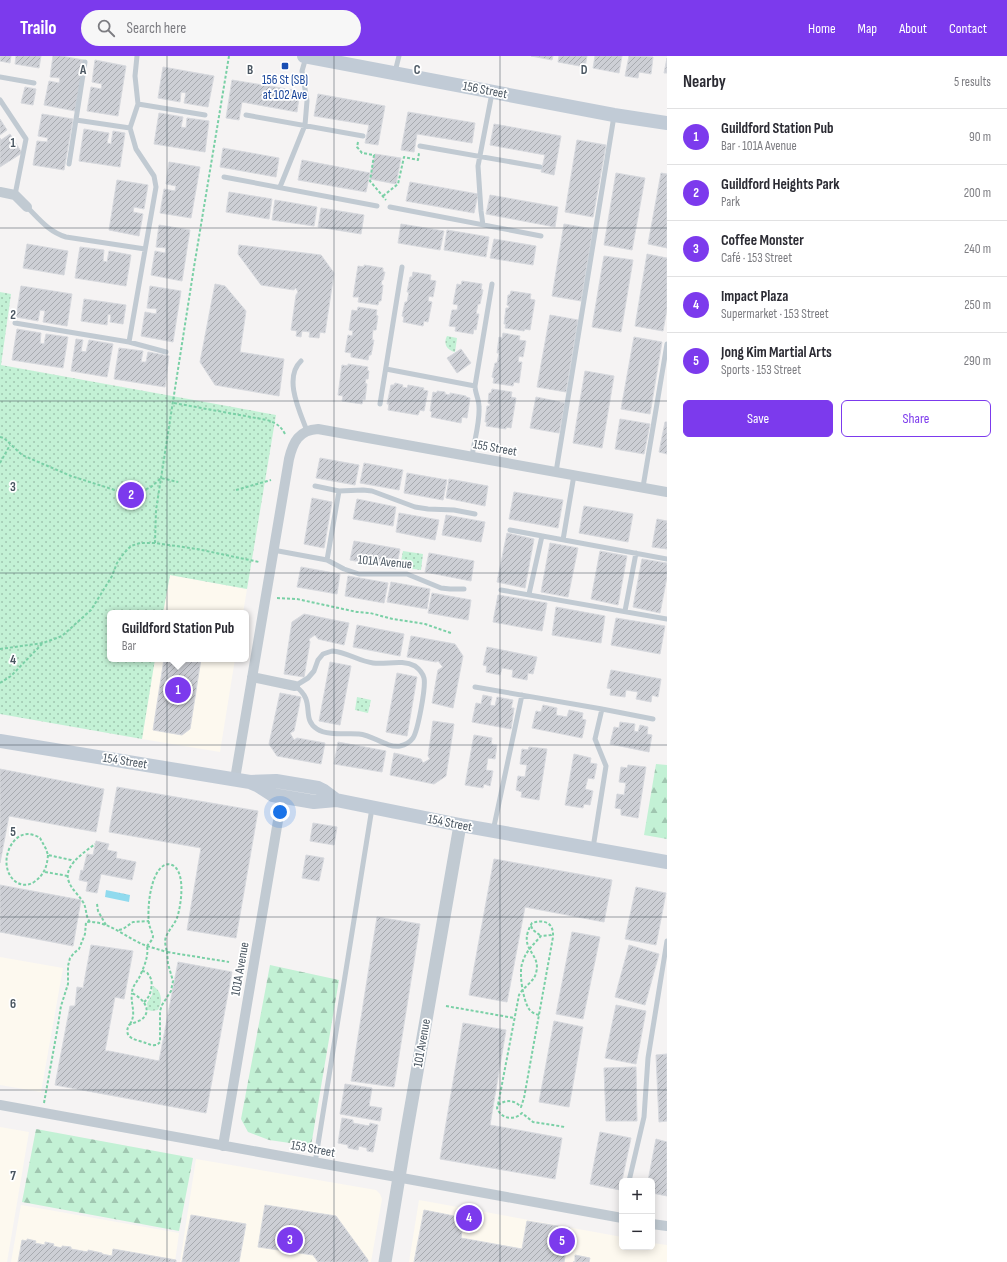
<!DOCTYPE html>
<html lang="en">
<head>
<meta charset="utf-8">
<style>
  body { margin:0; font-family:"Sofia Sans Condensed",sans-serif; background:#f7f7f7; color:#2b2b33 }
  .controls { position:absolute; right:12px; bottom:12px; display:grid; overflow:hidden; border-radius:6px; box-shadow:0 2px 10px #0003 }
  .controls button { width:36px; height:36px; display:grid; place-items:center; padding:0; border:0; border-bottom:1px solid #e1e1e2; background:#fff; color:#2b2b33; font:20px sans-serif }
  .you { position:absolute; left:280px; top:756px; width:14px; height:14px; margin:-10px; border:3px solid #fff; border-radius:50%; background:#1a73e8; box-shadow:0 0 0 6px #1a73e833 }
  .badge { display:grid; place-items:center; width:26px; height:26px; border-radius:50%; background:#7c3aed; color:#fff; font-size:13px; font-weight:700 }
  .pin { position:absolute; translate:-50% -50%; border:2px solid #fff; box-shadow:0 1px 4px #0006 }
  .popup { position:absolute; left:107px; top:554px; width:142px; height:52px; box-sizing:border-box; display:grid; place-content:center; border-radius:6px; background:#fff; filter:drop-shadow(0 1px 3px #0005); font-size:13px; white-space:nowrap; color:#7c7c81 }
  .popup b { font-size:15px; color:#2b2b33 }
  .popup::after { content:''; position:absolute; left:50%; top:100%; margin-left:-8px; border:8px solid transparent; border-top-color:#fff }
  .list { margin:0; padding:0; list-style:none }
  h2 { display:flex; justify-content:space-between; align-items:center; height:52px; margin:0; padding:0 16px; font-size:17px }
  h2 small { font-size:13px; font-weight:400; color:#7c7c81 }
  .list li { display:grid; grid-template-columns:26px 1fr auto; gap:12px; align-items:center; box-sizing:border-box; height:56px; padding:0 16px; border-top:1px solid #e1e1e2 }
  .list b { display:block; font-size:15px; white-space:nowrap }
  .list p { margin:0; font-size:13px; white-space:nowrap; color:#7c7c81 }
  .list em { font-size:13px; font-style:normal; color:#7c7c81 }
  .actions { display:flex; gap:8px; padding:12px 16px }
  .actions a { flex:1; padding:9px 0; border:1px solid #7c3aed; border-radius:6px; text-align:center; font-size:14px; color:#7c3aed }
  .actions .main { background:#7c3aed; color:#fff }
  .icon { flex:none; width:22px; height:22px; fill:none; stroke:currentColor; stroke-width:2; stroke-linecap:round; stroke-linejoin:round }
  .map { position:relative; flex:none; width:667px; height:1206px; overflow:hidden }
  header { display:flex; align-items:center; gap:24px; box-sizing:border-box; height:56px; padding:0 20px; background:#7c3aed; color:#fff }
  header strong { font-size:19px }
  nav { display:flex; gap:22px; margin-inline-start:auto; font-size:14px }
  .search { width:280px; height:36px; background:#f7f7f7; display:flex; align-items:center; gap:10px; box-sizing:border-box; padding:0 14px; border-radius:22px; color:#7c7c81; font-size:15px }
  main { display:flex }
  aside { flex:1; background:#fff }
  .map>svg:first-child { display:block }
  .commercial { fill:#fdf9ef }
  .forest { fill:url(#forest-firs) }
  .park { fill:url(#park-dots) }
  .water { fill:url(#water-ripples) }
  .building { fill:url(#building-hatch); stroke:#d7d9de }
  .lines { fill:none; stroke-linecap:round; stroke-linejoin:round }
  .path { stroke:#7ad0a6; stroke-width:2; stroke-dasharray:3 2; stroke-linecap:butt }
  .service { stroke:#c1cad2; stroke-width:5 }
  .minor { stroke:#c1cad2; stroke-width:10 }
  .tertiary { stroke:#c1cad2; stroke-width:13 }
  .secondary { stroke:#c1cbd6; stroke-width:14 }
  .grid { fill:none; stroke:#4a5661; stroke-width:1; stroke-opacity:0.55 }
  .transit-dot { fill:#1a4fb4; stroke:#fff; stroke-width:1.5 }
  .labels { text-anchor:middle; dominant-baseline:central; stroke-width:3.5; stroke-linejoin:round; paint-order:stroke }
  .transit-label { font-size:13px; fill:#164399; stroke:#fff }
  .street-label { font-size:13px; fill:#4a5661; stroke:#fff }
  .grid-label { font-size:13px; text-anchor:middle; font-weight:bold; fill:#4a5661; stroke:#fff; stroke-width:3.5; stroke-linejoin:round; paint-order:stroke }
</style>
</head>
<body>
<header>
<strong>Trailo</strong>
<div class="search"><svg class="icon" aria-label="search" viewBox="0 0 24 24"><circle cx="10" cy="10" r="6"/><path d="M15 15l6 6"/></svg>Search here</div>
<nav><a>Home</a><a>Map</a><a>About</a><a>Contact</a></nav>
</header>
<main>
<div class="map">
<svg width="667" height="1206" viewBox="0 0 667 1206">
  <defs>
    <pattern id="forest-firs" width="22" height="20" patternUnits="userSpaceOnUse"><rect width="22" height="20" fill="#c3f1d5"/><path d="M5 1l3.5 6h-7zM16 11l3.5 6h-7z" fill="#a0c6b0"/></pattern>
    <pattern id="park-dots" width="8" height="8" patternUnits="userSpaceOnUse"><rect width="8" height="8" fill="#c3f1d5"/><path d="M2 2h.1M6 6h.1" fill="none" stroke="#a0c6b0" stroke-width="1.8" stroke-linecap="round"/></pattern>
    <pattern id="water-ripples" width="26" height="14" patternUnits="userSpaceOnUse"><rect width="26" height="14" fill="#90daee"/><path d="M2 4q2-2 4 0t4 0M15 11q2-2 4 0t4 0" fill="none" stroke="#78b4c4"/></pattern>
    <pattern id="building-hatch" width="6" height="6" patternUnits="userSpaceOnUse"><rect width="6" height="6" fill="#cdcfd5"/><path d="M-1 1l2-2M0 6l6-6M5 7l2-2" fill="none" stroke="#a8abb0"/></pattern>
  </defs>
  <rect width="100%" height="100%" fill="#f5f3f3"/>
  <path class="commercial" d="M170 519 247 533 243 557H163Z
    M155 603H235L220 696 142 683Z
    M0 901 63 912 41 1036 0 1029Z
    M0 1071 29 1076 7 1206H0Z
    M196 1103 376 1134 380 1138 382 1143 371 1206H180Z
    M419 1144 622 1181V1191H652V1187L667 1189V1206H409Z
    M21 1149 179 1177 175 1206H11Z"/>
  <path class="forest" d="M656 708 667 709V783L644 779Z
    M270 909 339 924 311 1090 269 1084 248 1076 241 1063Z
    M36 1073 193 1102 179 1175 22 1146Z"/>
  <path class="park" d="M0 236 11 238 1 309 276 359 247 533 170 519 163 557H110V603H155L142 683 0 658Z
    M447 280 457 282 455 296C447 294 443 288 447 280Z
    M403 495 423 498 421 514 400 511Z
    M357 641 371 644 368 657 355 654Z
    M153 930C162 935 163 946 158 954L152 955 148 954 147 947 152 939Z"/>
  <path class="water" d="M106 834 130 839 129 846 105 841Z"/>
  <path class="building" d="M0 0H11L10 7 0 5Z
    M16 0H41L39 12 15 8Z
    M53 0H61L84 4 75 55 44 49 49 25 59 27 60 22 50 21Z
    M531 0H553L552 4Z
    M559 0H587L585 11 558 6Z
    M595 0H622L619 17 593 12Z
    M629 0 653 1 651 18 639 16 638 22 625 20Z
    M667 2V17H664Z
    M95 4 126 10 118 60 87 55 91 31 101 33 102 28 92 26Z
    M163 11 214 20 208 51 184 47 186 37 181 36 180 46 158 42Z
    M232 24 300 35 297 56 242 46 239 64 226 62Z
    M25 31 36 33 33 49 21 47Z
    M318 38 385 50 378 89 365 87 369 69 314 60Z
    M408 56 475 67 472 87 417 78 414 96 401 94Z
    M159 57 183 61 181 71 186 72 187 62 209 65 205 96 154 88Z
    M42 58 73 63 64 114 33 109 37 85 47 86 48 82 38 80Z
    M0 63 7 74 0 79Z
    M494 68 561 80 554 119 541 116 545 99 490 89Z
    M84 73 109 77 107 87 111 88 113 75 125 77 120 111 79 105Z
    M10 78 22 97 0 111V82L1 84Z
    M577 84 606 89 593 161 565 156Z
    M223 92 279 102 276 121 220 111Z
    M375 98 401 102 396 128 370 123Z
    M302 104 370 117 366 136 298 124Z
    M169 106 200 111 191 162 160 157 164 133 175 135 176 130 166 128Z
    M616 117 645 122 632 194 604 189Z
    M661 117 667 118V192L648 188Z
    M117 124 148 129 144 153 134 151 133 156 143 158 139 180 109 174Z
    M410 126 478 138 474 157 406 145Z
    M229 136 272 143 269 163 226 156Z
    M490 139 558 151 555 171 486 158Z
    M275 144 317 151 314 170 272 164Z
    M321 152 364 159 361 178 318 171Z
    M401 168 444 175 440 194 398 187Z
    M564 168 593 173 581 245 552 240Z
    M159 169 190 174 182 225 151 219 155 195 165 197 166 192 156 191Z
    M447 174 489 181 486 201 444 194Z
    M494 183 536 190 533 209 490 202Z
    M27 188 68 195 64 219 23 212Z
    M239 189 321 199 334 217 325 277 320 276 319 282 309 281 310 276 302 275 301 281 296 280 297 275 291 274 296 239 298 236 296 232 294 234 261 229 238 198Z
    M80 191 104 194 103 205 107 206 109 195 131 199 126 230 75 222Z
    M647 198 667 202V253L663 275 635 270Z
    M604 200 633 204 621 276 592 271Z
    M364 209 383 212V216H385L383 224H382L381 229H383L381 245H379L378 249 358 246 359 241H353L358 210 364 211Z
    M413 216 431 219 430 224 436 225 433 241 429 240 428 245 432 246 428 266 424 265 423 270 403 266 404 261 402 260 405 246H407L409 236H407L410 221H412Z
    M462 225 482 228 481 233 483 234 480 248H478L476 258H479L476 274 474 273 473 278 455 275 456 271 449 270 452 254H457L458 249 453 248 457 228 461 229Z
    M215 228 225 230 246 255 240 296 284 303 279 340 215 329 200 306Z
    M21 230 72 238 67 270 43 266 45 255 40 254 38 265 16 261Z
    M150 230 181 235 173 286 141 280 145 256 156 258 157 253 147 252Z
    M511 235 531 238 530 243 535 244 530 274 525 273 524 275 505 272 506 268H504L506 252H509V250L507 249 508 239H510Z
    M84 243 126 249 123 268 110 266 111 259 108 258 107 269 81 265Z
    M358 251 377 254 376 259 378 260 376 274H373L372 284H374L371 299H369L368 304 351 301V297L345 296 348 279 352 280 353 275 349 274 352 254 357 255Z
    M550 259 578 264 566 336 537 331Z
    M17 273 41 277 40 287 44 288 46 278 68 281 63 312 12 304Z
    M503 277 520 280 519 284 526 285 523 301 519 300 518 306H522L519 327 514 326 513 330 493 327 494 322 492 321 495 307H497L499 297H497L499 281 502 282Z
    M634 281 662 286 650 358 621 353Z
    M76 283 83 284 81 295 86 296 89 284 113 288 107 321 71 315Z
    M119 292 143 295 141 306H146L148 296 169 300 165 331 114 323Z
    M461 293 471 307 457 317 447 302Z
    M348 308 368 311 367 314 369 315 368 323H366L365 327 367 328 365 344 363 343 362 348 342 345 343 340 338 339 342 309 348 310Z
    M585 315 614 320 602 392 573 387Z
    M395 327 403 329 402 331 407 332 408 329 424 332 423 334 428 335 424 355 420 354 418 359 388 354 389 348H387L391 329H394Z
    M492 333 512 336 511 341 516 342 511 372 506 371V373L486 370 487 366H485L487 350H490V348L488 347 489 337H491Z
    M437 335 445 336V338L450 339V337L466 340V341L470 342 467 362 462 361 461 367 431 361 432 356 430 355 433 336 437 337Z
    M536 341 565 347 559 377 530 372Z
    M620 363 650 368 644 398 615 393Z
    M665 366H667V398L659 396Z
    M320 402 359 409 355 429 316 422Z
    M364 407 403 414 399 434 360 427Z
    M407 417 447 424 443 444 404 437Z
    M449 423 488 430 485 450 446 442Z
    M514 436 563 444 558 472 509 463Z
    M312 442 332 446 324 492 304 488Z
    M357 443 396 451 393 470 353 463Z
    M584 450 633 458 628 486 579 477Z
    M399 457 439 464 435 484 396 476Z
    M446 459 485 466 481 486 442 479Z
    M657 463 667 465V493L652 491Z
    M507 477 534 483 525 532 497 526Z
    M354 485 400 493 396 513 350 504Z
    M550 487 578 492 568 541 541 536Z
    M600 495 627 500 618 549 591 543Z
    M429 497 474 505 471 525 425 516Z
    M642 503 667 507V521L660 557 633 551Z
    M301 511 340 518 337 538 297 531Z
    M348 520 388 527 384 547 345 540Z
    M391 526 430 533 427 553 387 546Z
    M432 537 471 544 468 564 428 557Z
    M498 539 547 547 542 575 493 566Z
    M556 551 605 560 601 587 552 579Z
    M304 558 349 567 344 589 318 583 315 579 309 583 310 586 304 621 284 618 292 566Z
    M616 562 665 570 660 598 611 589Z
    M357 569 404 578 400 600 353 591Z
    M411 580 455 588 463 600 453 652 432 647 438 614 443 611 438 605 436 606 407 601Z
    M487 591 537 601 533 618 528 617 527 624 512 621 513 614 502 612 500 619 486 616 487 610 483 609Z
    M164 603H201L190 673 182 679 153 674Z
    M330 606 351 610 340 669 319 665Z
    M611 614 661 623 658 641 652 639 651 646 636 643 638 636 626 634 625 641 610 639 611 633 607 632Z
    M397 617 417 621 407 680 386 676Z
    M280 637 301 641 294 675 290 677 294 684 297 682 325 687 321 708 277 700 269 688Z
    M483 639 492 641 490 649 495 650 497 641 513 644 511 652H514L511 673 472 666 476 647 481 648Z
    M543 649 557 652 556 659 567 661 569 654 583 657 582 663 586 664 582 682 532 672 536 655 541 656Z
    M433 665 454 668 446 720 434 728 390 719 394 697 421 703 423 707 430 703 428 700Z
    M620 666 635 668 634 675 638 676 640 669 648 671 647 678 652 679 649 696 610 688 614 671 619 672Z
    M474 679 492 682 491 688 497 689 495 703 488 702 486 714 493 715 490 730 484 728 483 732 465 729Z
    M338 686 386 695 382 716 334 708Z
    M529 691 547 693 539 744 521 741 522 736 516 734 518 720 525 721 527 709 520 708 522 693 528 694Z
    M574 698 591 702 590 707 597 708 594 723 588 722 585 733 593 735 590 749 584 748 583 752 565 749Z
    M628 709 646 711 638 762 621 759V753L615 752 617 738 624 739 626 727 619 726 621 711 627 712Z
    M0 713 104 733 96 776 9 760 0 807Z
    M117 731 258 755 236 882 187 874 201 792 109 776Z
    M313 767 337 771 334 789 310 785Z
    M96 785 109 788 107 794 117 796 116 802 136 806 132 824 101 818 97 837 86 835 88 826 79 824 81 814 83 815 87 798 93 799Z
    M306 799 324 802 319 825 302 822Z
    M494 803 612 824 604 866 525 851 507 946 469 939Z
    M0 829 81 844 73 890 0 876Z
    M636 831 666 837 656 889 625 883Z
    M377 861 420 868 394 1031 351 1025Z
    M572 876 600 881 583 963 556 958Z
    M91 889 133 895 124 943 115 941 105 995H109L159 1005 178 906 232 916 206 1057 55 1029 70 950H75L77 931 83 932Z
    M629 889 659 898 645 949 615 941Z
    M616 949 646 955 636 1008 605 1002Z
    M554 965 583 971 569 1051 539 1046Z
    M463 967 506 974 490 1069 562 1082 555 1123 440 1103Z
    M667 998V1065L659 1066 656 999Z
    M636 1011 637 1065H606L604 1012Z
    M345 1028 372 1032 369 1050 382 1052 380 1065 340 1058Z
    M342 1062 353 1064V1067L369 1070 370 1067 378 1069 373 1096 367 1095V1092L359 1090 358 1094 348 1092V1089L338 1087Z
    M600 1076 631 1082 620 1134 590 1128Z
    M656 1083 667 1086V1140L652 1137V1125H648Z
    M265 1149 336 1160 368 1204V1206H318L313 1199 258 1191Z
    M424 1154 464 1162 461 1182 522 1193 527 1165 570 1172 564 1206H414Z
    M191 1159 246 1168 239 1206H182Z
    M27 1183 36 1185 35 1187 45 1189V1186L54 1188 53 1190 62 1192V1190L71 1191V1193L88 1196V1194L102 1197V1198L112 1200 113 1193 176 1204V1206H18L22 1184 27 1185Z
    M575 1199 590 1202 589 1206H573H575Z"/>
  <g class="lines">
    <path class="path" d="M229 0 194 211 156 454 155 487 197 493 259 506
      M358 86 357 91 362 97 374 99 370 125 386 144
      M383 140 398 128 404 101 418 104 419 97
      M174 347 267 364C276 367 281 370 285 378
      M0 381 4 382 22 399 71 420 121 436H140L151 431 161 422 178 426
      M0 407 10 389
      M236 434 271 424
      M277 542 297 543 357 556 370 557 393 563 425 568 451 577
      M0 593 43 587 62 580 91 554 112 520 117 507 124 497 131 490 140 487H155
      M0 627 11 620 42 588
      M48 799C47 811 44 819 34 826 22 834 9 824 7 811 4 798 13 778 28 778 32 778 37 780 40 782L46 793 48 799 71 804 74 806
      M45 816 68 820
      M97 848 98 855 106 869
      M90 866C85 860 87 852 83 846 79 839 72 834 69 826 62 810 85 796 95 788
      M531 870 533 874 541 880
      M119 874 123 873 133 866 149 865
      M147 890 167 896 168 908 173 925 171 935 162 949 160 955V986C158 988 158 989 155 989 152 990 149 988 146 987 138 984 122 983 129 969 133 967 137 966 141 964 154 954 142 942 132 937 132 931 136 927 139 922 143 913 149 901 147 890Z
      M142 915C144 915 147 916 148 918 155 925 151 941 144 946
      M446 950 514 962
      M539 959C535 958 531 956 529 953 523 944 518 915 523 905 526 895 534 888 541 880L551 879 553 877
      M130 968C137 957 130 948 132 937
      M44 1047 57 975 61 950 68 928V910L70 902 74 897 79 893 85 878 86 866C109 864 127 883 147 890 149 887 153 884 153 880 152 876 150 872 149 868 147 853 150 819 163 810 167 807 173 808 176 812 185 822 181 850 177 862 174 869 168 875 166 881 164 885 166 892 167 896L229 906
      M498 1049C505 1044 514 1043 521 1051L524 1042 553 881C554 867 545 863 532 867 516 894 542 896 536 917 534 926 523 931 519 939L498 1049 497 1052C501 1063 514 1065 522 1057L533 1066 565 1071"/>
    <path class="service" d="M395 16 399 0
      M0 21 34 27
      M0 44 26 83 15 139
      M138 48 205 59
      M246 59 363 80
      M130 72 138 48 135 20 137 0
      M420 90 540 111
      M69 108 85 6
      M224 121 377 150
      M280 131 305 69 307 45 302 15 306 1
      M27 151C39 163 49 176 66 181L145 193
      M390 151 541 180
      M483 169 481 155 478 110 492 37
      M15 267 129 286 156 131 154 120 136 93 130 72 76 64
      M129 286 166 296
      M301 305C283 322 300 356 307 375
      M386 313 475 330
      M380 348 402 211
      M472 401C474 385 480 367 479 351 479 343 475 337 475 330L492 228
      M556 416 614 60
      M315 430 339 435 363 434 372 435 415 451 428 453 454 454 475 458
      M643 431 667 288
      M510 474 667 503
      M563 484 574 419
      M273 494 327 504 344 513 359 518H407L441 532 450 533H464
      M327 504 339 435
      M501 534 667 563
      M529 538 542 480
      M625 555 636 497
      M332 595C347 596 358 605 373 607 386 609 402 603 415 610 419 613 423 618 424 622 426 631 418 674 413 682 410 686 405 689 400 690 386 692 373 679 359 678 348 677 327 680 317 673 300 662 317 645 295 630L308 622 314 615 318 604 323 598Z
      M475 631 602 653 653 663
      M493 775 522 639
      M593 792 606 710 595 683 602 653
      M315 1107 372 752
      M629 1125 644 1061 648 1002 667 885"/>
    <path class="minor" d="M0 136 15 139 27 151
      M252 621 295 630
      M235 723 289 403C293 386 299 374 318 373L667 436
      M0 1049 622 1162
      M223 1090 282 741
      M652 1168 667 1170"/>
    <path class="tertiary" d="M385 1206 406 1079 460 769"/>
    <path class="secondary" d="M304 0 614 59 667 67
      M0 685 250 726 276 725 318 732 324 735 336 744
      M250 726 259 730 273 739 314 746 336 744 460 769 667 806"/>
  </g>
  <path class="grid" d="M167 0V1206M334 0V1206M500 0V1206M0 172H667M0 345H667M0 517H667M0 689H667M0 861H667M0 1034H667"/>
  <rect class="transit-dot" x="281" y="6" width="8" height="8" rx="2"/>
  <g class="labels">
    <g class="transit-label">
      <text x="285" y="24">156 St (SB)<tspan x="285" dy="15">at 102 Ave</tspan></text>
    </g>
    <g class="street-label">
      <text transform="translate(485 34) rotate(11)">156 Street</text>
      <text transform="translate(495 392) rotate(10)">155 Street</text>
      <text transform="translate(385 506) rotate(5)">101A Avenue</text>
      <text transform="translate(125 705) rotate(9)">154 Street</text>
      <text transform="translate(450 767) rotate(11)">154 Street</text>
      <text transform="translate(240 913) rotate(-80)">101A Avenue</text>
      <text transform="translate(422 987) rotate(-80)">101 Avenue</text>
      <text transform="translate(313 1093) rotate(10)">153 Street</text>
    </g>
  </g>
  <g class="grid-label">
    <text x="83" y="18">A</text>
    <text x="250" y="18">B</text>
    <text x="417" y="18">C</text>
    <text x="584" y="18">D</text>
    <text x="13" y="91">1</text>
    <text x="13" y="263">2</text>
    <text x="13" y="435">3</text>
    <text x="13" y="608">4</text>
    <text x="13" y="780">5</text>
    <text x="13" y="952">6</text>
    <text x="13" y="1124">7</text>
  </g>
</svg>
<div class="controls">
<button>+</button>
<button>−</button>
</div>
<div class="you"></div>
<div class="pin badge" style="left:178px;top:634px">1</div>
<div class="popup"><b>Guildford Station Pub</b>Bar</div>
<div class="pin badge" style="left:131px;top:439px">2</div>
<div class="pin badge" style="left:290px;top:1184px">3</div>
<div class="pin badge" style="left:469px;top:1162px">4</div>
<div class="pin badge" style="left:562px;top:1185px">5</div>
</div>
<aside>
<h2>Nearby<small>5 results</small></h2>
<ul class="list">
<li><span class="badge">1</span><div><b>Guildford Station Pub</b><p>Bar · 101A Avenue</p></div><em>90 m</em></li>
<li><span class="badge">2</span><div><b>Guildford Heights Park</b><p>Park</p></div><em>200 m</em></li>
<li><span class="badge">3</span><div><b>Coffee Monster</b><p>Café · 153 Street</p></div><em>240 m</em></li>
<li><span class="badge">4</span><div><b>Impact Plaza</b><p>Supermarket · 153 Street</p></div><em>250 m</em></li>
<li><span class="badge">5</span><div><b>Jong Kim Martial Arts</b><p>Sports · 153 Street</p></div><em>290 m</em></li>
</ul>
<div class="actions"><a class="main">Save</a><a>Share</a></div>
</aside>
</main>
</body>
</html>
